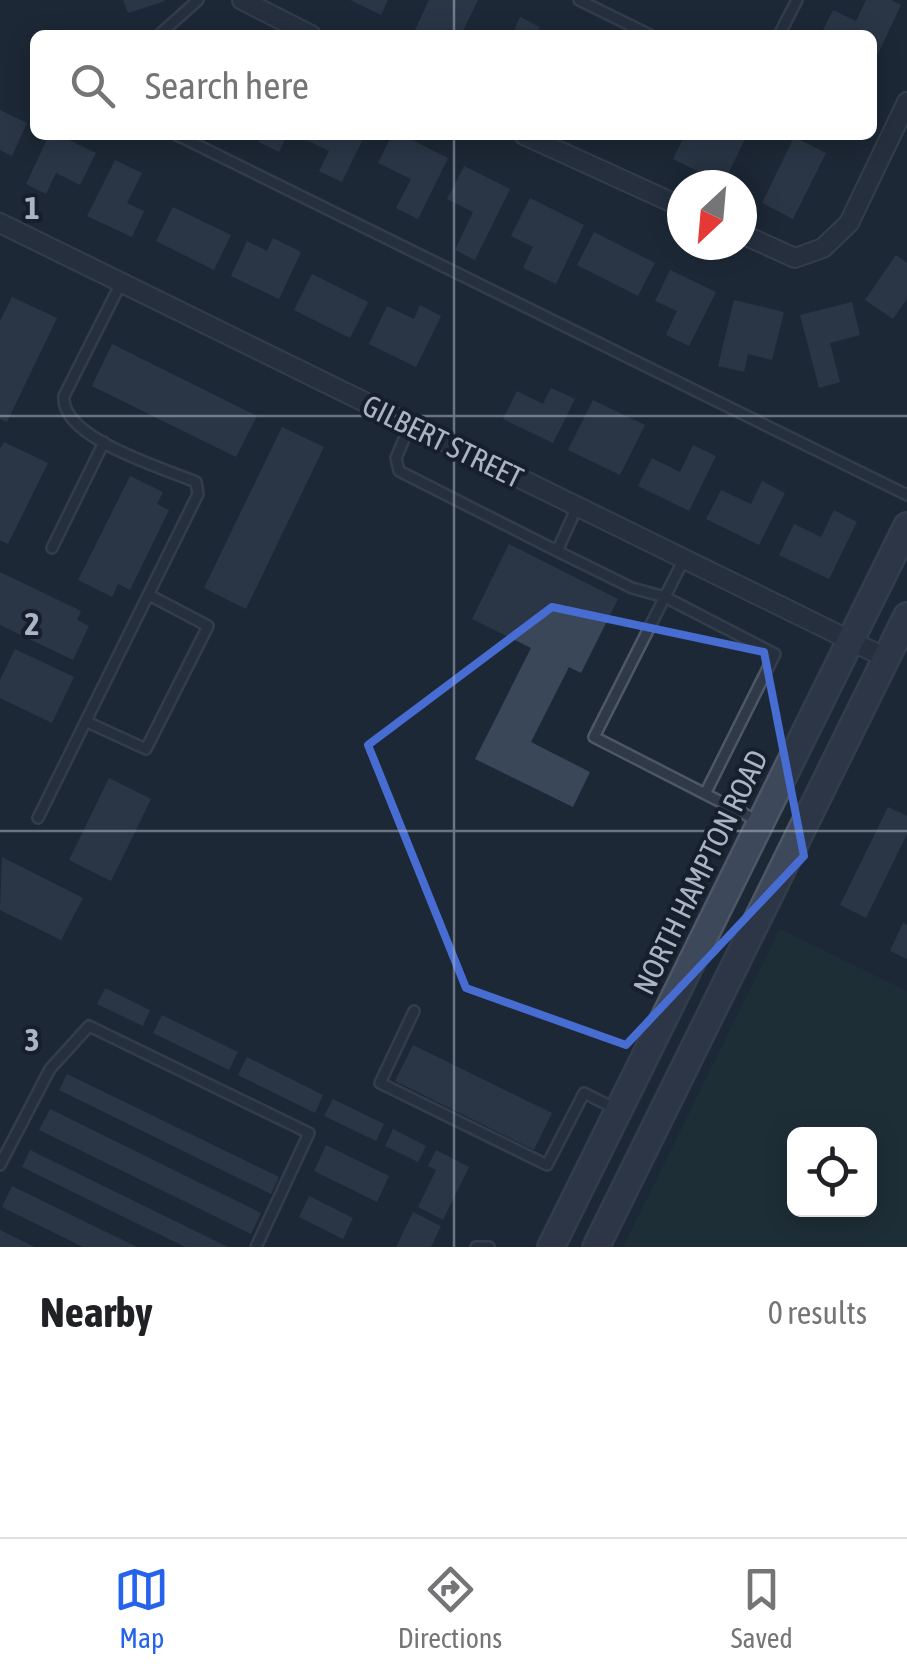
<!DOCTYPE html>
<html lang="en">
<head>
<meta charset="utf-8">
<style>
  body { margin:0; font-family:"Asap Condensed",sans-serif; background:#f6f6f6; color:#202124 }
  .controls { position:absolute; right:30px; bottom:30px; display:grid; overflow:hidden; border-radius:15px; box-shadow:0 5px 25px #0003 }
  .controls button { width:90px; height:90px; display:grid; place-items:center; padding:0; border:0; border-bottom:2px solid #e0e0e0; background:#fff; color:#202124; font:50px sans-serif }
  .compass { position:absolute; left:667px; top:170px; width:90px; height:90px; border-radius:50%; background:#fff; box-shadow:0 5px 25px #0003; rotate:206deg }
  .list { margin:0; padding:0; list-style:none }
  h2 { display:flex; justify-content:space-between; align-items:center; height:130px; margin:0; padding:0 40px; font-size:42px }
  h2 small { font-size:32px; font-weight:400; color:#757577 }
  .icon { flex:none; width:55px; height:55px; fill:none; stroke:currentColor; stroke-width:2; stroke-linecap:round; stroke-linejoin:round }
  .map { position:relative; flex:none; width:907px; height:1247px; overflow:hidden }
  .search { position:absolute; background:#fff; box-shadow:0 5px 25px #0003; left:30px; right:30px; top:30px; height:110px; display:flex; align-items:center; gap:25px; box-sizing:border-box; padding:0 35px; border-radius:15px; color:#757577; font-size:38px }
  .sheet { height:290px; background:#fff }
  nav { display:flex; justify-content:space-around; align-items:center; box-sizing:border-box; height:140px; border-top:2px solid #e0e0e0; background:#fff; font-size:28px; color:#757577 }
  nav a { display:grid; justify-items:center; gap:5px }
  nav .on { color:#2563eb }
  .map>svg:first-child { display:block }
  .green { fill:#1f3538; fill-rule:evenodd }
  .building { fill:#3a4759 }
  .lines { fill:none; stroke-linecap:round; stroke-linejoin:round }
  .service-casing { stroke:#4d5765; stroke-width:14 }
  .minor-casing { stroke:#4d5765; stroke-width:22 }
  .secondary-casing { stroke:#4d5765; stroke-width:30 }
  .service { stroke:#303947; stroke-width:9 }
  .minor { stroke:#303947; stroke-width:18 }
  .secondary { stroke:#3e485b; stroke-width:25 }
  .marked { fill:none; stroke:#476dd2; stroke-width:8; stroke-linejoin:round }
  .grid { fill:none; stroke:#a9b4c5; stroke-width:2.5; stroke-opacity:0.55 }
  .labels { text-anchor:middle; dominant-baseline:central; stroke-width:8; stroke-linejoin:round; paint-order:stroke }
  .street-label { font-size:30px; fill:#a9b4c5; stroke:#161f2b }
  .grid-label { font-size:32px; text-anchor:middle; font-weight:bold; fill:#a9b4c5; stroke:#161f2b; stroke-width:8; stroke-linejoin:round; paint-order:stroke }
</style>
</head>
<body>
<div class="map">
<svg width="907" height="1247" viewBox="0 0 907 1247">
  <rect width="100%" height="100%" fill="#1d2837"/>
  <path class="green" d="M780 929 907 991V1247H623ZM794 1134H870V1210H794Z"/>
  <path class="building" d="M123 0H165V1L128 13Z
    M350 0H388L381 15Z
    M429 0H478L461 35H419L414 32Z
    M866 0H891L901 5 876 58 872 56V35H830L822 32 833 10 856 21Z
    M520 17 540 27 536 35H512Z
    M0 110 27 123 12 156 0 150Z
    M49 135H59L96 153 80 185 56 173 46 194 26 184Z
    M263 135H287L279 152 259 142Z
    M296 135H365L342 182 319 171 329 151Z
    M392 135H402L448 158 418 219 396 208 411 179 378 163Z
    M685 135H747L723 184 673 159Z
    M794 137 826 153 793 219 762 203Z
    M115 160 142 173 127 203 144 211 132 237 87 216Z
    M464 166 510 189 475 260 455 250 473 212 447 199Z
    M530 198 584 225 556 284 523 268 533 247 511 236Z
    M173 207 231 235 214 270 156 241Z
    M594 232 655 263 638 296 577 265Z
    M273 238 301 252 279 299 231 276 247 241 267 251Z
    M896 255 907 263V299L893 319 865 300Z
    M670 270 716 292 689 346 666 335 677 311 655 301Z
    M312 274 368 302 350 338 294 310Z
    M12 297 57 318 7 422 0 419V321Z
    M734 300 784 312 772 360 748 354 744 372 718 366Z
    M852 302 860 335 830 343 840 382 819 388 800 315Z
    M420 305 441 316 416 367 369 344 387 306 414 319Z
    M112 344 257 416 236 457 92 386Z
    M551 388 575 399 553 443 503 419 517 391 543 404Z
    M593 400 645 425 620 475 568 450Z
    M282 427 324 447 246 609 204 588Z
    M4 442 48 463 8 544 0 540V449Z
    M693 445 716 456 689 511 638 486 652 458 680 472Z
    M130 476 163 492 157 504 169 510 130 590 118 584 112 597 78 580Z
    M762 481 785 493 759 545 706 519 721 490 751 504Z
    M834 510 857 522 829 579 779 555 794 524 821 537Z
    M509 544 618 599 581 673 569 667 531 742 590 772 573 807 475 759 531 648 472 619Z
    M0 572 81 611 77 620 89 626 73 660 0 625Z
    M15 649 74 677 52 723 0 698V680Z
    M109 778 151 799 111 881 69 860Z
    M888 807 907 816V834L866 918 840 905Z
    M2 857 83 898 61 940 0 910Z
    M903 923 907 925V959L890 951Z
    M105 988 150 1010 143 1026 97 1004Z
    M162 1015 238 1052 229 1070 153 1033Z
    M413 1045 552 1113 534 1150 395 1081Z
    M247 1057 323 1095 315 1113 238 1075Z
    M67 1074 279 1177 271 1194 59 1090Z
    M333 1099 384 1124 376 1141 324 1116Z
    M50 1109 261 1213 251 1234 39 1130Z
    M393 1129 426 1146 418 1162 385 1146Z
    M326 1145 389 1176 377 1202 314 1171Z
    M30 1150 228 1247H185L22 1167Z
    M436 1150 469 1167 443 1220 418 1207 436 1170 428 1166Z
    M12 1186 137 1247H83L2 1207Z
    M309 1196 353 1218 343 1239 299 1217Z
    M413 1212 441 1226 431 1247H396Z
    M0 1230 35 1247H0Z"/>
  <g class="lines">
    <defs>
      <path id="service" d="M579 0 650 35
        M159 35 198 0
        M779 35 797 0
        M177 135 907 495
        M410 425 396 458 399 471 557 551 577 507
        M52 548 104 442
        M557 551 632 588 665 597 775 654 705 794
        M684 559 594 737 758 821
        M87 722 146 749 208 626 149 595
        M38 818 198 494 196 482C163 468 60 438 64 396L121 283
        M414 1011 380 1083 547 1165 584 1093 616 1109
        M0 1165 50 1069 89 1026 309 1133 256 1247
        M476 1247H489"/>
      <path id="minor" d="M242 0 311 35
        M524 135 682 207
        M0 223 886 658
        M742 234 795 258 823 248 849 223 907 102"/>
      <path id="secondary" d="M551 1247 907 526
        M596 1247 907 616"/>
    </defs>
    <use href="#service" class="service-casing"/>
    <use href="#minor" class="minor-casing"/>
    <use href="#secondary" class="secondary-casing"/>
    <use href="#service" class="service"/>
    <use href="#minor" class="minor"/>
    <use href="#secondary" class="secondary"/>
  </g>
  <path d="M0 0H907V1247H0ZM552 607 764 652 804 856 626 1045 466 988 368 745Z" fill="#1d2837" fill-opacity=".55" fill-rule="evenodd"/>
  <path class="marked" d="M552 607 764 652 804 856 626 1045 466 988 368 745Z"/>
  <path class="grid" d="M454 0V35M454 135V1247M0 416H907M0 831H907"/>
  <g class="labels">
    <g class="street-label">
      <text transform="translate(443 441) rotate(26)">GILBERT STREET</text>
      <text transform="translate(700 872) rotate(-64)">NORTH HAMPTON ROAD</text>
    </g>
  </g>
  <g class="grid-label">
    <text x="32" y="219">1</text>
    <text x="32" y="635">2</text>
    <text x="32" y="1051">3</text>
  </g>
</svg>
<div class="controls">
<button><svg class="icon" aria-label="locate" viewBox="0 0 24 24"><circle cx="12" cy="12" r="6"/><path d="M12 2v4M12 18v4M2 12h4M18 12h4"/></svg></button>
</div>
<svg class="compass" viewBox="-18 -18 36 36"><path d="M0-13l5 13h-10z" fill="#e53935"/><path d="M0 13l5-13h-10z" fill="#757577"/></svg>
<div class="search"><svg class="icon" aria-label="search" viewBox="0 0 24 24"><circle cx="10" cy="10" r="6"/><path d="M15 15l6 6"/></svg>Search here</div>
</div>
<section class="sheet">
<h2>Nearby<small>0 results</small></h2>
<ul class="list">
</ul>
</section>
<nav>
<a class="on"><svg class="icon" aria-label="map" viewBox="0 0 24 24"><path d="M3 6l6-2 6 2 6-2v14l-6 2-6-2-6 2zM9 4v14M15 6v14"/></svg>Map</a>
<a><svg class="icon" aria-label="directions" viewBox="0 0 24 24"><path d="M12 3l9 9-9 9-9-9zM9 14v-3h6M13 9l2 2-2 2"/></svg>Directions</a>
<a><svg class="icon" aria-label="saved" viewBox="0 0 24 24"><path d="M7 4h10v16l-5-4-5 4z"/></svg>Saved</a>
</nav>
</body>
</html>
